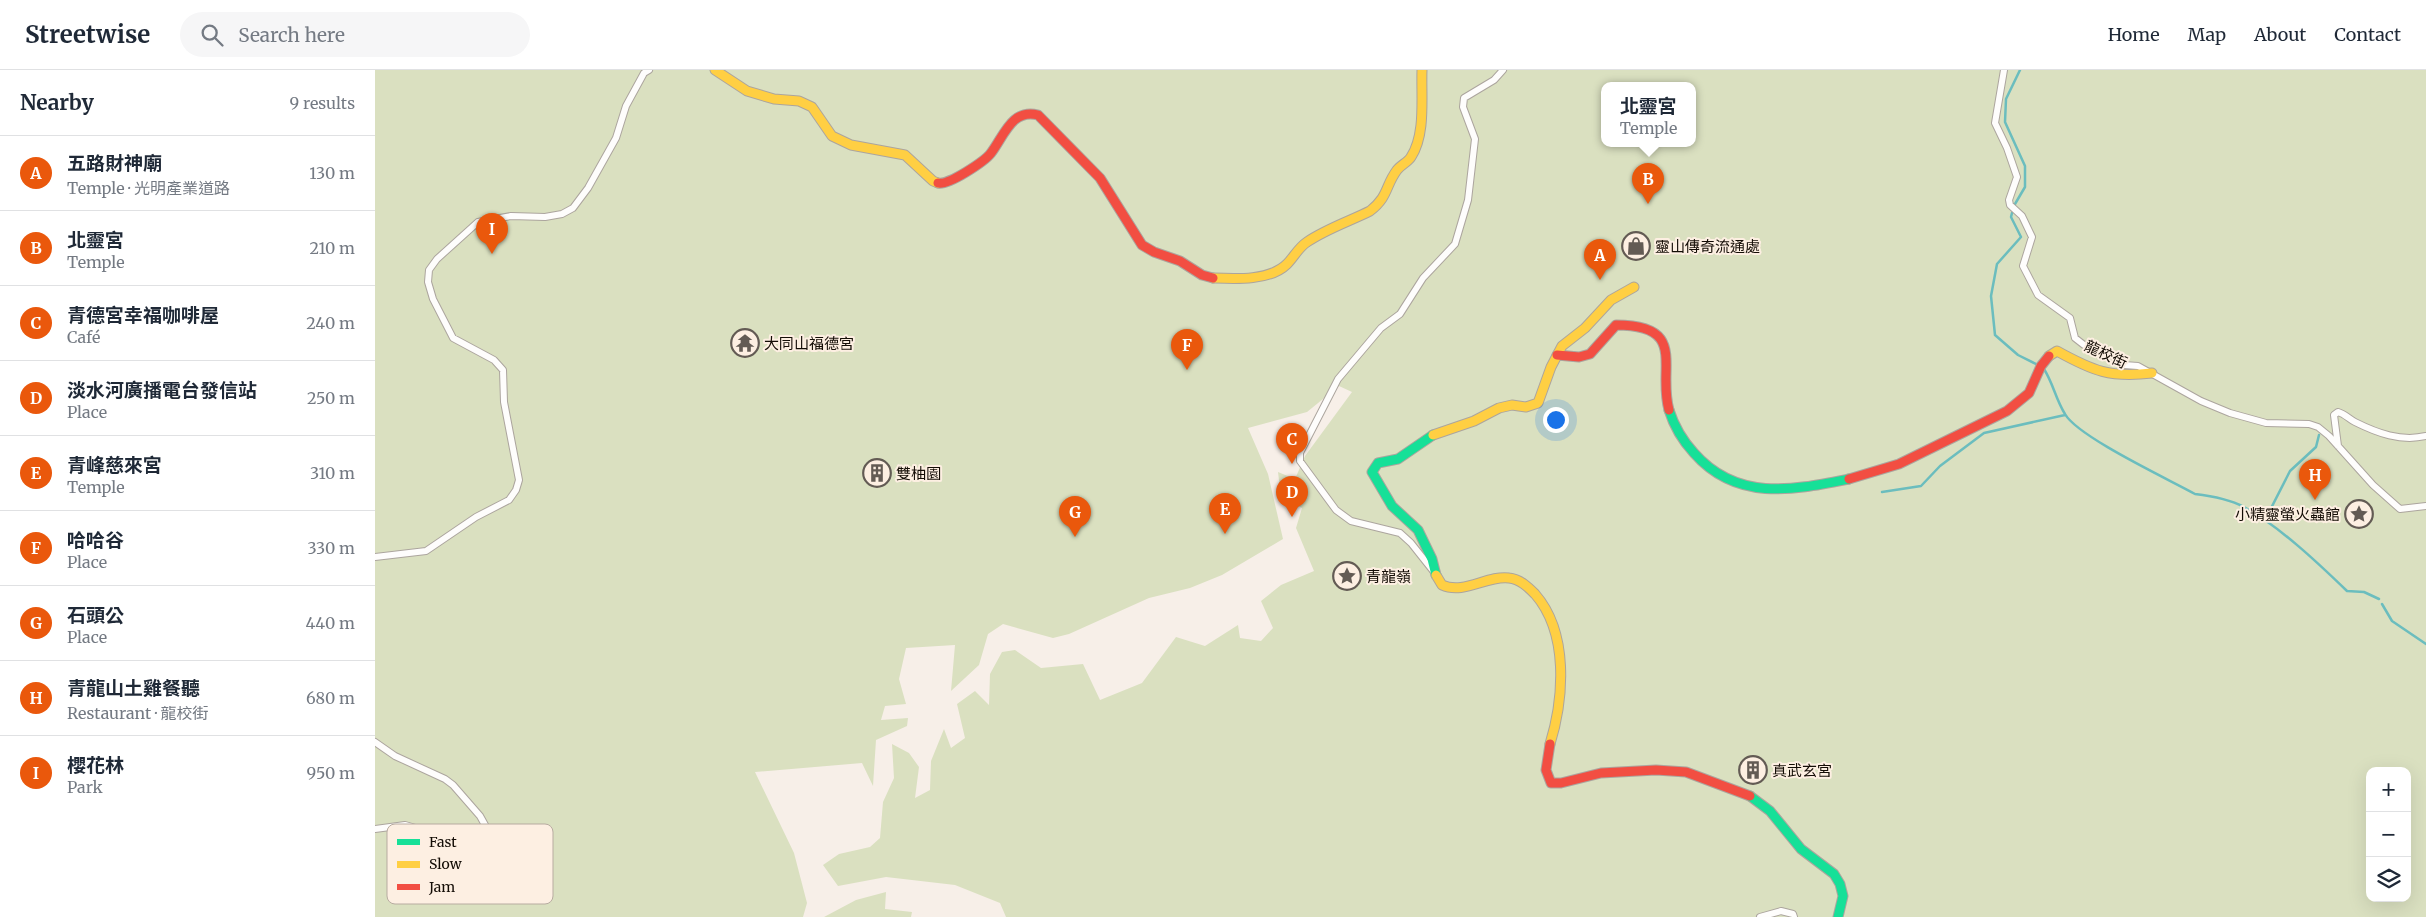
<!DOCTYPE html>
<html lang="en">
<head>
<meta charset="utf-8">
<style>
  body { margin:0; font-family:Merriweather,"Noto Sans TC",serif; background:#f6f6f7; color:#1f2937 }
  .controls { position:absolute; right:15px; bottom:15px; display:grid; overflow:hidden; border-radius:10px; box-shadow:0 5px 20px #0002 }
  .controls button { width:45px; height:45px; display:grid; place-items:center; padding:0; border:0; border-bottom:1px solid #e0e1e3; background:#fff; color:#1f2937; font:25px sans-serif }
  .you { position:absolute; left:1180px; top:349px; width:18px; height:18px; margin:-12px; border:4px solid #fff; border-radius:50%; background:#1a73e8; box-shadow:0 0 0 8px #1a73e833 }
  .badge { display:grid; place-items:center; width:32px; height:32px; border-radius:50%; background:#ea580c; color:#fff; font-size:16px; font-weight:700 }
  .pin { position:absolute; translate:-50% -41px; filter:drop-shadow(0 1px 2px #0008) }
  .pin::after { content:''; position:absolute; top:26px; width:18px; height:15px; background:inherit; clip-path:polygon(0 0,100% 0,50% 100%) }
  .popup { position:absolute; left:1226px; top:12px; width:95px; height:65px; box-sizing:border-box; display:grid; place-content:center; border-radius:10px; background:#fff; filter:drop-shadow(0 1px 4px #0005); font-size:16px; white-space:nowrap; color:#747a83 }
  .popup b { font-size:19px; color:#1f2937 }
  .popup::after { content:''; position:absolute; left:50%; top:100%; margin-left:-10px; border:10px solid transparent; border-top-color:#fff }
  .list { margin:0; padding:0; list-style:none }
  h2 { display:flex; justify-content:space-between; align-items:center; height:65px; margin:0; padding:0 20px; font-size:21px }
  h2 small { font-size:16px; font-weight:400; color:#747a83 }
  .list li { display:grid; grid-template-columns:32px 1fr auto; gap:15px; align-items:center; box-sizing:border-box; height:75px; padding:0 20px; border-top:1px solid #e0e1e3 }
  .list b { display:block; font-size:19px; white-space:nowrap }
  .list p { margin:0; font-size:16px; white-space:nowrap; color:#747a83 }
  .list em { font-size:16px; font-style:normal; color:#747a83 }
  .icon { flex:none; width:28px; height:28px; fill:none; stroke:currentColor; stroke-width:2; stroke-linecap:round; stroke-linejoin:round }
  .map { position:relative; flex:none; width:2051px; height:847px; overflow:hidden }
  header { display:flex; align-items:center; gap:30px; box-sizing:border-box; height:70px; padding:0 25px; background:#fff; border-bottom:1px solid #e0e1e3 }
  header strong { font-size:24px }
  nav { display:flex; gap:28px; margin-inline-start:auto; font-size:18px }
  .search { width:350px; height:45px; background:#f6f6f7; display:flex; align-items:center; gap:12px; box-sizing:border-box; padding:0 18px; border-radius:28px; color:#747a83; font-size:19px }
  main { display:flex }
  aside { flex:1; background:#fff }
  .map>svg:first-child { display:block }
  .green { fill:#dae0c0; fill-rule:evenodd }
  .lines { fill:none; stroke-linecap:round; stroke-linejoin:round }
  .stream { stroke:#6bbdbe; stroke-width:2.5 }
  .street-casing { stroke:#aca59e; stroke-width:8 }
  .fast-casing { stroke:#aca59e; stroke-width:11 }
  .slow-casing { stroke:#aca59e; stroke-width:11 }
  .jam-casing { stroke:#aca59e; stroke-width:11 }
  .street { stroke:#fefdfc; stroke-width:6 }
  .fast { stroke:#16e098; stroke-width:9 }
  .slow { stroke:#ffcf43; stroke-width:9 }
  .jam { stroke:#f24e42; stroke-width:9 }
  .labels { text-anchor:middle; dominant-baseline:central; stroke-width:4; stroke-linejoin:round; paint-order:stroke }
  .poi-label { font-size:15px; fill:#130c05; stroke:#fdefe2; text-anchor:start }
  .street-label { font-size:15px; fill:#130c05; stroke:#fdefe2 }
  .key { fill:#fdefe2; stroke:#b7aba0; stroke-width:1 }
  .key-label { font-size:14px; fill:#130c05 }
</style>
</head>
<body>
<header>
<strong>Streetwise</strong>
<div class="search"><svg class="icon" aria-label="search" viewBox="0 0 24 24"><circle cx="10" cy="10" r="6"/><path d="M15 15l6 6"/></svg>Search here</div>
<nav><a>Home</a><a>Map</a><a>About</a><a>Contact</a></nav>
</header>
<main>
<aside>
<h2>Nearby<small>9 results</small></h2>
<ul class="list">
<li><span class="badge">A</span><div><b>五路財神廟</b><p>Temple · 光明產業道路</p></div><em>130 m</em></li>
<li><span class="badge">B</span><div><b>北靈宮</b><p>Temple</p></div><em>210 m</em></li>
<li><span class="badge">C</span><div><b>青德宮幸福咖啡屋</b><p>Café</p></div><em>240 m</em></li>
<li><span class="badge">D</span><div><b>淡水河廣播電台發信站</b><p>Place</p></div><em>250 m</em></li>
<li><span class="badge">E</span><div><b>青峰慈來宮</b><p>Temple</p></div><em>310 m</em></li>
<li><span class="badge">F</span><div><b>哈哈谷</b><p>Place</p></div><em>330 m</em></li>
<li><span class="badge">G</span><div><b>石頭公</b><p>Place</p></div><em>440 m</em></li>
<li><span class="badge">H</span><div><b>青龍山土雞餐聽</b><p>Restaurant · 龍校街</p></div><em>680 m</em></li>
<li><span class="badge">I</span><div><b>櫻花林</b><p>Park</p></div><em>950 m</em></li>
</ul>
</aside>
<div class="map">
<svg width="2051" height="847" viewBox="0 0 2051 847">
  <rect width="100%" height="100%" fill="#f7efe8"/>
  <path class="green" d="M0 0H2051V847H631L625 833 580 815 511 807 463 816 448 795 464 784 495 777 505 768 508 732 519 708 517 674 534 683 544 697 540 728 555 720 556 691 569 659 576 678 590 668 582 634 600 621 614 635 615 604 627 582 640 580 666 598 708 594 725 630 767 613 801 567 830 576 863 555 865 568 886 571 898 558 886 531 906 515 939 501 921 458 927 438 906 427 903 402 920 409 930 386 977 322 964 316 932 342 873 358 893 404 908 469 847 505 815 518 774 528 694 564 678 568 628 554 613 564 604 595 576 621 580 575 531 578 524 609 531 634 510 636 506 650 533 648 532 656 501 670 498 716 487 693 380 702 419 783 432 833 428 847H0ZM1229 15H1317V73H1229ZM1995 701H2032V828H1995Z
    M511 822 510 839 537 842 536 847H449L481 830Z"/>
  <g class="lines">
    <path class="stream" d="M1640 134 1650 117V96L1630 52 1631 29 1645 0
      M1637 143 1636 147 1646 167 1622 194 1616 226 1620 265 1643 285 1663 295
      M1669 299C1678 313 1681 330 1690 344 1703 367 1793 409 1820 424 1837 426 1854 429 1869 437 1905 457 1942 492 1972 521L1989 522 2004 529
      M1507 422 1546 416 1565 396 1609 363 1690 345
      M1890 450 1915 401 1941 377 1944 365
      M2007 534 2017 551 2051 574"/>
    <defs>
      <path id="street" d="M1629 0 1620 53 1632 78 1642 107 1634 130 1635 135 1647 146 1657 167 1648 196 1663 225 1695 248 1700 268 1709 275 1735 284 1749 295 1763 296 1826 331 1855 343 1891 353 1934 354 1943 357 1954 366 1998 415 2025 439 2051 436
        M1963 376 1959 345 1963 342C1970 344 1974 349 1980 352 2002 363 2026 372 2051 366
        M0 487 51 481 101 447 134 430 141 420 144 410 129 332 128 300 119 290 78 268 58 229 53 212 54 200 62 189 103 152 136 146 170 147 187 144 198 138 213 118 241 68 251 36 269 3 274 0
        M1059 502 1036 473 1025 463 976 451 961 440 925 391V383L963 309 1006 258 1025 244 1048 208 1080 174 1093 130 1100 69 1088 37 1089 28 1119 10 1128 0
        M0 672 20 686 70 709 78 715 105 746 115 764 111 773 100 775 30 755 0 759
        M1385 847 1406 841 1418 844 1419 847"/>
      <path id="fast" d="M1294 340C1299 356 1308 371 1319 383 1362 432 1418 420 1474 409
        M1058 365 1023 389 1003 393 997 402 1017 436 1043 460 1057 489 1061 505
        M1375 726 1395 741 1426 779 1459 804 1465 814 1468 826 1463 847"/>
      <path id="slow" d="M340 0 372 21 399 29 424 31 437 37 457 66 476 75 530 85 558 111 563 113
        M838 208C860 209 895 211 912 194 919 187 923 178 932 172 951 159 975 151 995 141 1014 126 1010 116 1022 100 1026 95 1033 92 1036 87 1051 64 1046 27 1047 0
        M1674 286 1682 281C1718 301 1735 308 1777 303
        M1058 365 1099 351 1124 338 1137 335 1151 337 1163 333 1176 297 1187 276 1210 258 1236 230 1259 217
        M1061 505 1067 515C1089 525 1112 505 1134 508 1145 509 1153 517 1160 524 1194 563 1189 628 1175 674"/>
      <path id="jam" d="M563 113C573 116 610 91 616 83 629 66 637 38 663 45L725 108 767 175 779 182 805 191 827 205 838 208
        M1182 285 1204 287 1215 284 1241 255C1314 255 1282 298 1294 340
        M1474 409 1524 394 1632 341 1654 323 1666 296 1674 286
        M1175 674 1171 700 1176 713H1186L1226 703 1281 700 1311 702 1375 726"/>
    </defs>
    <use href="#street" class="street-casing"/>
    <use href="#fast" class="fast-casing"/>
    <use href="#slow" class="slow-casing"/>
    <use href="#jam" class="jam-casing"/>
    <use href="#street" class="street"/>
    <use href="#fast" class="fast"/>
    <use href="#slow" class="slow"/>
    <use href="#jam" class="jam"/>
  </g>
  <defs>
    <symbol id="shop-ring" viewBox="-11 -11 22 22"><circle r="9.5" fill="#fdefe2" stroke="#635b54" stroke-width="1.5"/><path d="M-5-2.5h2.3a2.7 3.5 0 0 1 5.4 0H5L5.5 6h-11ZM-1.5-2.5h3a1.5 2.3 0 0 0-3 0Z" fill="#635b54"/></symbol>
    <symbol id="temple-ring" viewBox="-11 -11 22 22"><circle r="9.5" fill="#fdefe2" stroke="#635b54" stroke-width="1.5"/><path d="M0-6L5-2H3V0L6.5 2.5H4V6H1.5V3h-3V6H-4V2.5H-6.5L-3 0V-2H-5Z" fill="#635b54"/></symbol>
    <symbol id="building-ring" viewBox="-11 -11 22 22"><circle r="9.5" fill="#fdefe2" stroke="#635b54" stroke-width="1.5"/><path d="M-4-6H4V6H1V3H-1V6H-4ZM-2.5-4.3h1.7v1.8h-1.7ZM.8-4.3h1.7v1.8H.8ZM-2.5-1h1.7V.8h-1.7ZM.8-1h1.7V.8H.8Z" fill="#635b54"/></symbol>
    <symbol id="sight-ring" viewBox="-11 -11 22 22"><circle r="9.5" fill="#fdefe2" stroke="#635b54" stroke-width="1.5"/><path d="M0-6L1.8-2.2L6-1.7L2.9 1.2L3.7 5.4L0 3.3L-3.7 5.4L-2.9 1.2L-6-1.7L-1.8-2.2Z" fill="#635b54"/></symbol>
  </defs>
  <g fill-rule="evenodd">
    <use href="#shop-ring" x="1245" y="160" width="32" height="32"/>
    <use href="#temple-ring" x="354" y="257" width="32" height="32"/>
    <use href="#building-ring" x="486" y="387" width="32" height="32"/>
    <use href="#sight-ring" x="1968" y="428" width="32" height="32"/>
    <use href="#sight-ring" x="956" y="490" width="32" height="32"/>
    <use href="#building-ring" x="1362" y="684" width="32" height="32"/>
  </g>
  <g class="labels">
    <g class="poi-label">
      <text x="1280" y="176">靈山傳奇流通處</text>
      <text x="389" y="273">大同山福德宮</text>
      <text x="521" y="403">雙柚園</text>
      <text x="1965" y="444" text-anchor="end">小精靈螢火蟲館</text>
      <text x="991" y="506">青龍嶺</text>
      <text x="1397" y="700">真武玄宮</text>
    </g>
    <g class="street-label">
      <text transform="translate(1731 284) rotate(25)">龍校街</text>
    </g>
  </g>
  <rect x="12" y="754" width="166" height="80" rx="8" class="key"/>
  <rect x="22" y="769" width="23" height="6" fill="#16e098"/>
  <rect x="22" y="791" width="23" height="7" fill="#ffcf43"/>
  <rect x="22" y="814" width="23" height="6" fill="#f24e42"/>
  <g class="key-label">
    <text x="54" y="777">Fast</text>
    <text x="54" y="799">Slow</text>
    <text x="54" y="822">Jam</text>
  </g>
</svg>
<div class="controls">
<button>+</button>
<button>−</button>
<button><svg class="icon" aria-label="layers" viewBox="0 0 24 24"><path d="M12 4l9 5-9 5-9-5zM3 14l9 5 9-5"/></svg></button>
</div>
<div class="you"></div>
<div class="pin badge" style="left:1225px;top:210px">A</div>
<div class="pin badge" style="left:1273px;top:134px">B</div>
<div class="popup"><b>北靈宮</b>Temple</div>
<div class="pin badge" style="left:917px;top:394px">C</div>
<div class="pin badge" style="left:917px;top:447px">D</div>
<div class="pin badge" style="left:850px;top:464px">E</div>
<div class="pin badge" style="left:812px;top:300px">F</div>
<div class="pin badge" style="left:700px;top:467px">G</div>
<div class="pin badge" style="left:1940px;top:430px">H</div>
<div class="pin badge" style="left:117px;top:184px">I</div>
</div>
</main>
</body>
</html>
